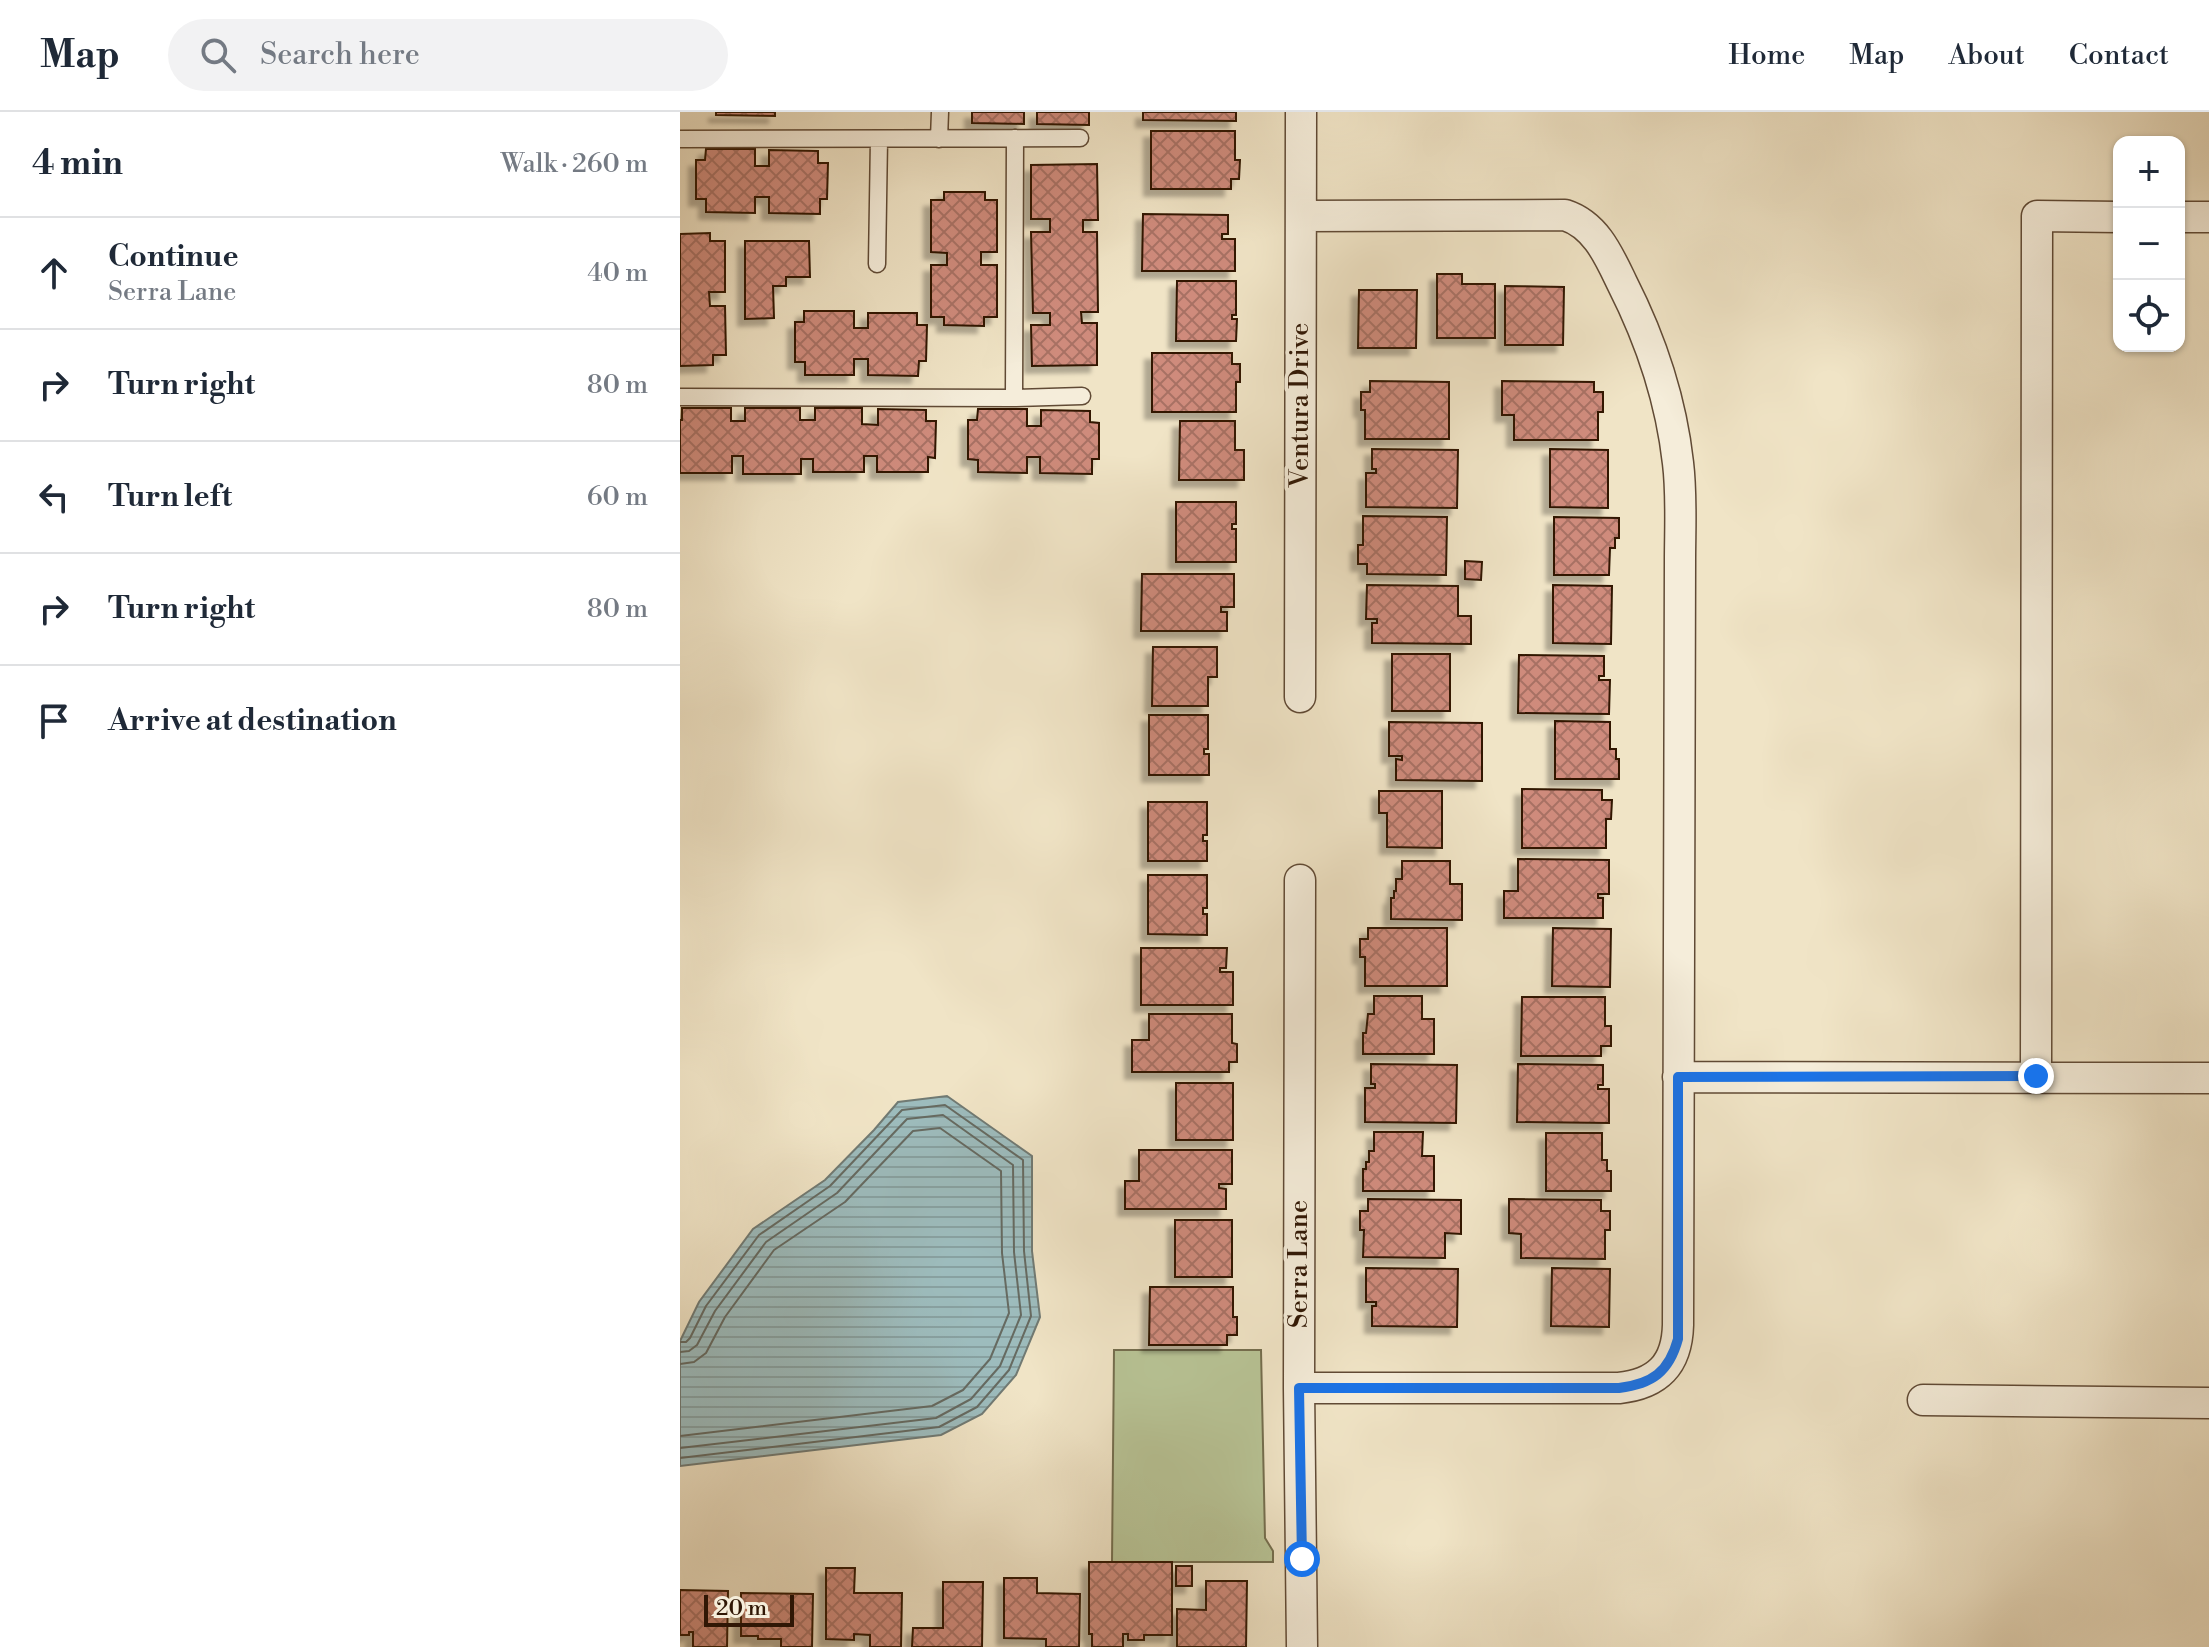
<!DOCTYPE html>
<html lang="en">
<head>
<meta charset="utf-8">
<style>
  body { margin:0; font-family:"Libre Bodoni",serif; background:#f2f2f3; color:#1f2937 }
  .controls { position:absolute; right:24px; top:24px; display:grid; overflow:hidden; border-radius:16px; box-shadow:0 2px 6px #0004 }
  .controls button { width:72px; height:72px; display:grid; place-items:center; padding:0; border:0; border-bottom:2px solid #e0e1e3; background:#fff; color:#1f2937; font:40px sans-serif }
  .scale { position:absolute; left:24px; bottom:20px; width:90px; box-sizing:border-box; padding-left:8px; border:4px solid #301705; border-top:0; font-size:22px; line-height:28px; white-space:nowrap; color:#301705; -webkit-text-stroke:6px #f5edda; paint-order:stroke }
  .stop { position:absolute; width:24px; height:24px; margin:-18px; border:6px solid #1a73e8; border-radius:50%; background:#fff }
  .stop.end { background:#1a73e8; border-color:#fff; box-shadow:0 2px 8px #0008 }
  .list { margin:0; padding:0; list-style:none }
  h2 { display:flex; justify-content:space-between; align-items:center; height:104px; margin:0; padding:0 32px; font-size:34px }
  h2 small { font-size:26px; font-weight:400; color:#747a83 }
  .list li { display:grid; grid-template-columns:52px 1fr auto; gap:24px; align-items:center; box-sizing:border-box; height:112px; padding:0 32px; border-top:2px solid #e0e1e3 }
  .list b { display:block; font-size:30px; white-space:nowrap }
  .list p { margin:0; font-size:26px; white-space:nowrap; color:#747a83 }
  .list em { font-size:26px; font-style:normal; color:#747a83 }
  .icon { flex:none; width:44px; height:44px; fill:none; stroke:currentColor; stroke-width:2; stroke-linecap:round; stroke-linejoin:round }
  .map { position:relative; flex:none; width:1529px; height:1535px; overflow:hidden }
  header { display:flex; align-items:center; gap:48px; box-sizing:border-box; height:112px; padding:0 40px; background:#fff; border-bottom:2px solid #e0e1e3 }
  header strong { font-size:38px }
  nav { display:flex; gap:44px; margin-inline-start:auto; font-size:28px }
  .search { width:560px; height:72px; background:#f2f2f3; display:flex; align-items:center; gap:20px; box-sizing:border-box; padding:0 28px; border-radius:44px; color:#747a83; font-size:30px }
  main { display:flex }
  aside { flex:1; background:#fff }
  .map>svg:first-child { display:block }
  .green { fill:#b8c496; stroke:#746e4e; stroke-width:2 }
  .water { fill:url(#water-rules); stroke:#717a73; stroke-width:2 }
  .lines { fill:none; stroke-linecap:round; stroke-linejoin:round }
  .shore { stroke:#666a61; stroke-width:2 }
  .building { fill:url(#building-cross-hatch); stroke:#301705; stroke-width:2; filter:url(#shadow) }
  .lane-casing { stroke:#604a35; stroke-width:19 }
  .street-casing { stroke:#604a35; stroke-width:33 }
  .lane { stroke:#f5edda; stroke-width:16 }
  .street { stroke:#f5edda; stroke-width:30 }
  .route { stroke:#1a73e8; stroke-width:10 }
  .labels { text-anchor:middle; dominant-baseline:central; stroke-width:7; stroke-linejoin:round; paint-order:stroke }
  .street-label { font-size:26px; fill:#301705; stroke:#f5edda }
</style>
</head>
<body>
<header>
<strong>Map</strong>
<div class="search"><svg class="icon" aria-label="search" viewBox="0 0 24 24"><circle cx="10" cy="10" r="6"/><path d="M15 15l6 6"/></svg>Search here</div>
<nav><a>Home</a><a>Map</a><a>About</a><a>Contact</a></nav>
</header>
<main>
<aside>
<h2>4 min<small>Walk · 260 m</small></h2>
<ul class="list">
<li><svg class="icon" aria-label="ahead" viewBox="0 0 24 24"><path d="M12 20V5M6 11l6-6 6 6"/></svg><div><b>Continue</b><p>Serra Lane</p></div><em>40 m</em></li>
<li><svg class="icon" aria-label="right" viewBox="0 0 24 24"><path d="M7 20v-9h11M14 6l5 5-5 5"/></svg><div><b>Turn right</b></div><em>80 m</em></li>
<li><svg class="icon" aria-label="left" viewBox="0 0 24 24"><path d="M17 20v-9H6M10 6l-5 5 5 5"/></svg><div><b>Turn left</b></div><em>60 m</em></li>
<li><svg class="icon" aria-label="right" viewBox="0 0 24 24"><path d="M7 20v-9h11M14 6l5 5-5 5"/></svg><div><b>Turn right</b></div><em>80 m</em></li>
<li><svg class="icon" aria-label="arrive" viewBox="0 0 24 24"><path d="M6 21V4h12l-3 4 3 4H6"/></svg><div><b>Arrive at destination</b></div></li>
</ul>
</aside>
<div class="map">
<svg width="1529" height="1535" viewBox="0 0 1529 1535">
  <defs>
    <pattern id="water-rules" width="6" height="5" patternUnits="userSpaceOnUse" patternTransform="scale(2)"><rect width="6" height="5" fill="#9dbcbd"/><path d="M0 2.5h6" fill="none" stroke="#88a1a1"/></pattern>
    <pattern id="building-cross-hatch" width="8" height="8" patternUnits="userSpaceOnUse" patternTransform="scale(2)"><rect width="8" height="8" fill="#cf8b7c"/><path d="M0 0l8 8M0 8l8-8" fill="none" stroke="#a87164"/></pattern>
    <filter id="shadow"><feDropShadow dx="-7" dy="7" stdDeviation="2" flood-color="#0004"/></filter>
  </defs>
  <rect width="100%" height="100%" fill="#f0e4c6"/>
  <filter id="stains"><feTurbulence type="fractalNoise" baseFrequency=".0025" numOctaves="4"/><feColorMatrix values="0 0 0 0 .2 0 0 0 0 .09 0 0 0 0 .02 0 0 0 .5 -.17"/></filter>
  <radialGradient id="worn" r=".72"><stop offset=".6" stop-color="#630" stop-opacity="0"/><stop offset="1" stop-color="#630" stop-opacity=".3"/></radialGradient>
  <path class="green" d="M434 1238H581L585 1426 593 1439V1450H432Z"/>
  <path class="water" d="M267 984 352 1044V1139L360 1205 336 1263 302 1302 261 1323 0 1354V1229L19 1190 73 1117 145 1068 194 1018 218 990Z"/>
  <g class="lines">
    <path class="shore" d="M0 1230H6L10 1226 26 1194 79 1123 150 1074 222 998 265 993 343 1048 344 1139 351 1204 329 1258 297 1295 259 1315 0 1346
      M0 1240 9 1239 17 1233 35 1199 86 1130 157 1081 227 1007 263 1003 333 1053 334 1140 341 1203 320 1254 291 1287 256 1306 0 1336
      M0 1252 14 1250 26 1241 45 1205 94 1138 165 1090 233 1019 260 1016 321 1059 322 1141 329 1201 310 1247 283 1278 252 1294 0 1324"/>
  </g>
  <path class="building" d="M36 0H95V4L36 3Z
    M292 0H344V12L292 11Z
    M357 0H409V13L357 12Z
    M463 0H556V9L463 8Z
    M471 19H555V48H560L559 67H551V77H471Z
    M26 37H75V54H89V38L138 39V51H148L147 87H140V102L89 101V85H75V101L26 100V87H16V48H25Z
    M417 52 418 108H403V120H417L418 200H401L402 211H417V253L352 254 351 213H370V201H353L351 120H370V107H351V53Z
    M264 80H305V88H317V140H301V153H317V205H304V214L264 213V205H251V153H267V141L251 140V88H264Z
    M463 102 548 103V122H542V127H555V159H462Z
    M30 121V129H45V180H29L30 194H45L46 243H33V253L0 254V122Z
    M65 129H129L130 165H106V174H93L94 206 65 207Z
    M757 162H782V172H815V226H757Z
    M497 169H556V203H552V207H557L556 229H496Z
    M825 174 884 175 883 233H825Z
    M679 178H737L736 236H678Z
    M124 199H174V216H188V201H237V213H247L246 249H239L238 264 188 263V247H174V263H125V250H115V210H124Z
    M472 241H552V252H560V270H556V300H472Z
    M690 269 769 270V327H685V298H681V280H690Z
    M822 269 914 270V280H923V300H918V328H834V303H822Z
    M2 296H51V309H65V296H120V308H135V296H182V312L198 313V297L246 298V309H256L255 346 248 345V360H197V344H184V360H133V347H121V362H63V344H52V361H0V308H2Z
    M298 297H347V314H361V298L410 299V310L419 311V347H412V362L360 361V345H347V361L298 360V348L288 347V308H297Z
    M500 309H555V338H564V368H499Z
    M692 337 778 338 777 396 686 395V361H696V357H692Z
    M870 337 928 338V396L870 395Z
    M496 390H556V412H552V417H556V450H496Z
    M683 404 767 405 766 463 687 462V452H678V433H683Z
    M874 405 939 406V426H935V436H930L929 463H874Z
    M785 449 802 450 801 468 785 467Z
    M462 462H554V495H541V500H547V519H461Z
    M687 473 778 474V504H791V532L692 531V511H697V507H686Z
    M873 473 932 474 931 532 873 531Z
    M473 535H537V565H528V594H472Z
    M712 542H770V599H712Z
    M839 543 924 544V564H919V568H930L929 602 838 601Z
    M469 603H528V637H524V642H529V663H469Z
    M875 609 930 610V637H936V647H939V667H875Z
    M709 610 802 611V669L716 668V647L722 648V644H709Z
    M842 677 922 678V688H932L931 707H926V736H842Z
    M699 679H762V736L707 735V701H699Z
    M468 690H527V723H523V729H527V749H468Z
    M838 747 929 748V782H918V786H923V806H824V779H838Z
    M722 749H770V772H782V808L711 807V786H714V779H716V767H722Z
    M468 763H527V796H523V802H527V823L468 822Z
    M688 816H767V874H685V845H680V827H688Z
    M873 816 931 817 930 875 872 874Z
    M461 836H547L546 856H540V860H553V893H461Z
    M694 884H742V907H754V942H683V921H686L688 902H694Z
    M842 885H925V914H931V934H921V944H841Z
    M469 902H552V931L557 932V950H549V960H452V928H469Z
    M691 952 777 953 776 1011 685 1010V976H695V972H691Z
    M838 952 923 953V973H918V977H929V1011L837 1010Z
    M496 971H553V1028H496Z
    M694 1020H743L742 1044H754V1079H683V1057H686V1050H689V1039H694Z
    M866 1021H922V1048H927V1059H931V1079H866Z
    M459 1038H552V1072H539V1076L546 1077V1097H445V1069H459Z
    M688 1087 781 1088V1122L765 1121V1146L683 1145 684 1118H680V1099H688Z
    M829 1087 921 1088V1099H930V1118H925V1147L841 1146V1122L829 1121Z
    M495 1108H552V1165H495Z
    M686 1156 778 1157 777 1215 692 1214V1194H696V1190H686Z
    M872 1156 930 1157 929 1215 871 1214Z
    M470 1175H553V1205H557V1223H547V1233H469Z
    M409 1450H492V1523H464V1528H448V1522H443V1535H412V1522H409Z
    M496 1454H512V1474H496Z
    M146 1456H175L174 1481H222L221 1535H190V1523L174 1522V1528L146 1527Z
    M324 1466H357V1481L400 1482 399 1535H366V1527L324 1526Z
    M526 1469H567L566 1535H497V1497L526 1498Z
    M263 1470H303L302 1535H232L233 1516H263Z
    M0 1478 48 1479 47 1535H13V1520H9V1523H0Z
    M61 1481 133 1482 132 1535H101V1527H78V1524H61Z"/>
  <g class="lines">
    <defs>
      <path id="lane" d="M0 27 400 26
        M259 27 260 0
        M197 152 199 27
        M0 285 334 286 335 26
        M334 286 402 284"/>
      <path id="street" d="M1499 105H1529
        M620 585 621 0
        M620 768 619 1276 622 1535
        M1356 964 1357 104 1439 105
        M998 965 1529 966
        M619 1276H939C977 1272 997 1253 998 1213L1000 449C1000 417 1002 383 998 351 991 288 971 228 942 171 929 144 916 113 885 103L621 104
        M1243 1288 1529 1291"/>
    </defs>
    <use href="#lane" class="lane-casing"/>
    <use href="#street" class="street-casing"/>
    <use href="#lane" class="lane"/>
    <use href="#street" class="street"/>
  </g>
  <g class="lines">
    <path class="route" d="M622 1447 619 1276H939C972 1272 989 1260 998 1227V965L1356 964"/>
  </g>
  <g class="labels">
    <g class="street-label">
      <text transform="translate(620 293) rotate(-90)">Ventura Drive</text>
      <text transform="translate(619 1152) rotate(-90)">Serra Lane</text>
    </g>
  </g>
  <rect width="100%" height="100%" filter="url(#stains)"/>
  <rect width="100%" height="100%" fill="url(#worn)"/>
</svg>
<div class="controls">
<button>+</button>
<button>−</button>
<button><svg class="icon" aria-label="locate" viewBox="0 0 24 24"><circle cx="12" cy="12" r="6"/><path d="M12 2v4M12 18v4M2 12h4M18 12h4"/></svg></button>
</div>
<div class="scale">20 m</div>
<div class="stop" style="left:622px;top:1447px"></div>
<div class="stop end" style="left:1356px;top:964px"></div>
</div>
</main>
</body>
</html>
